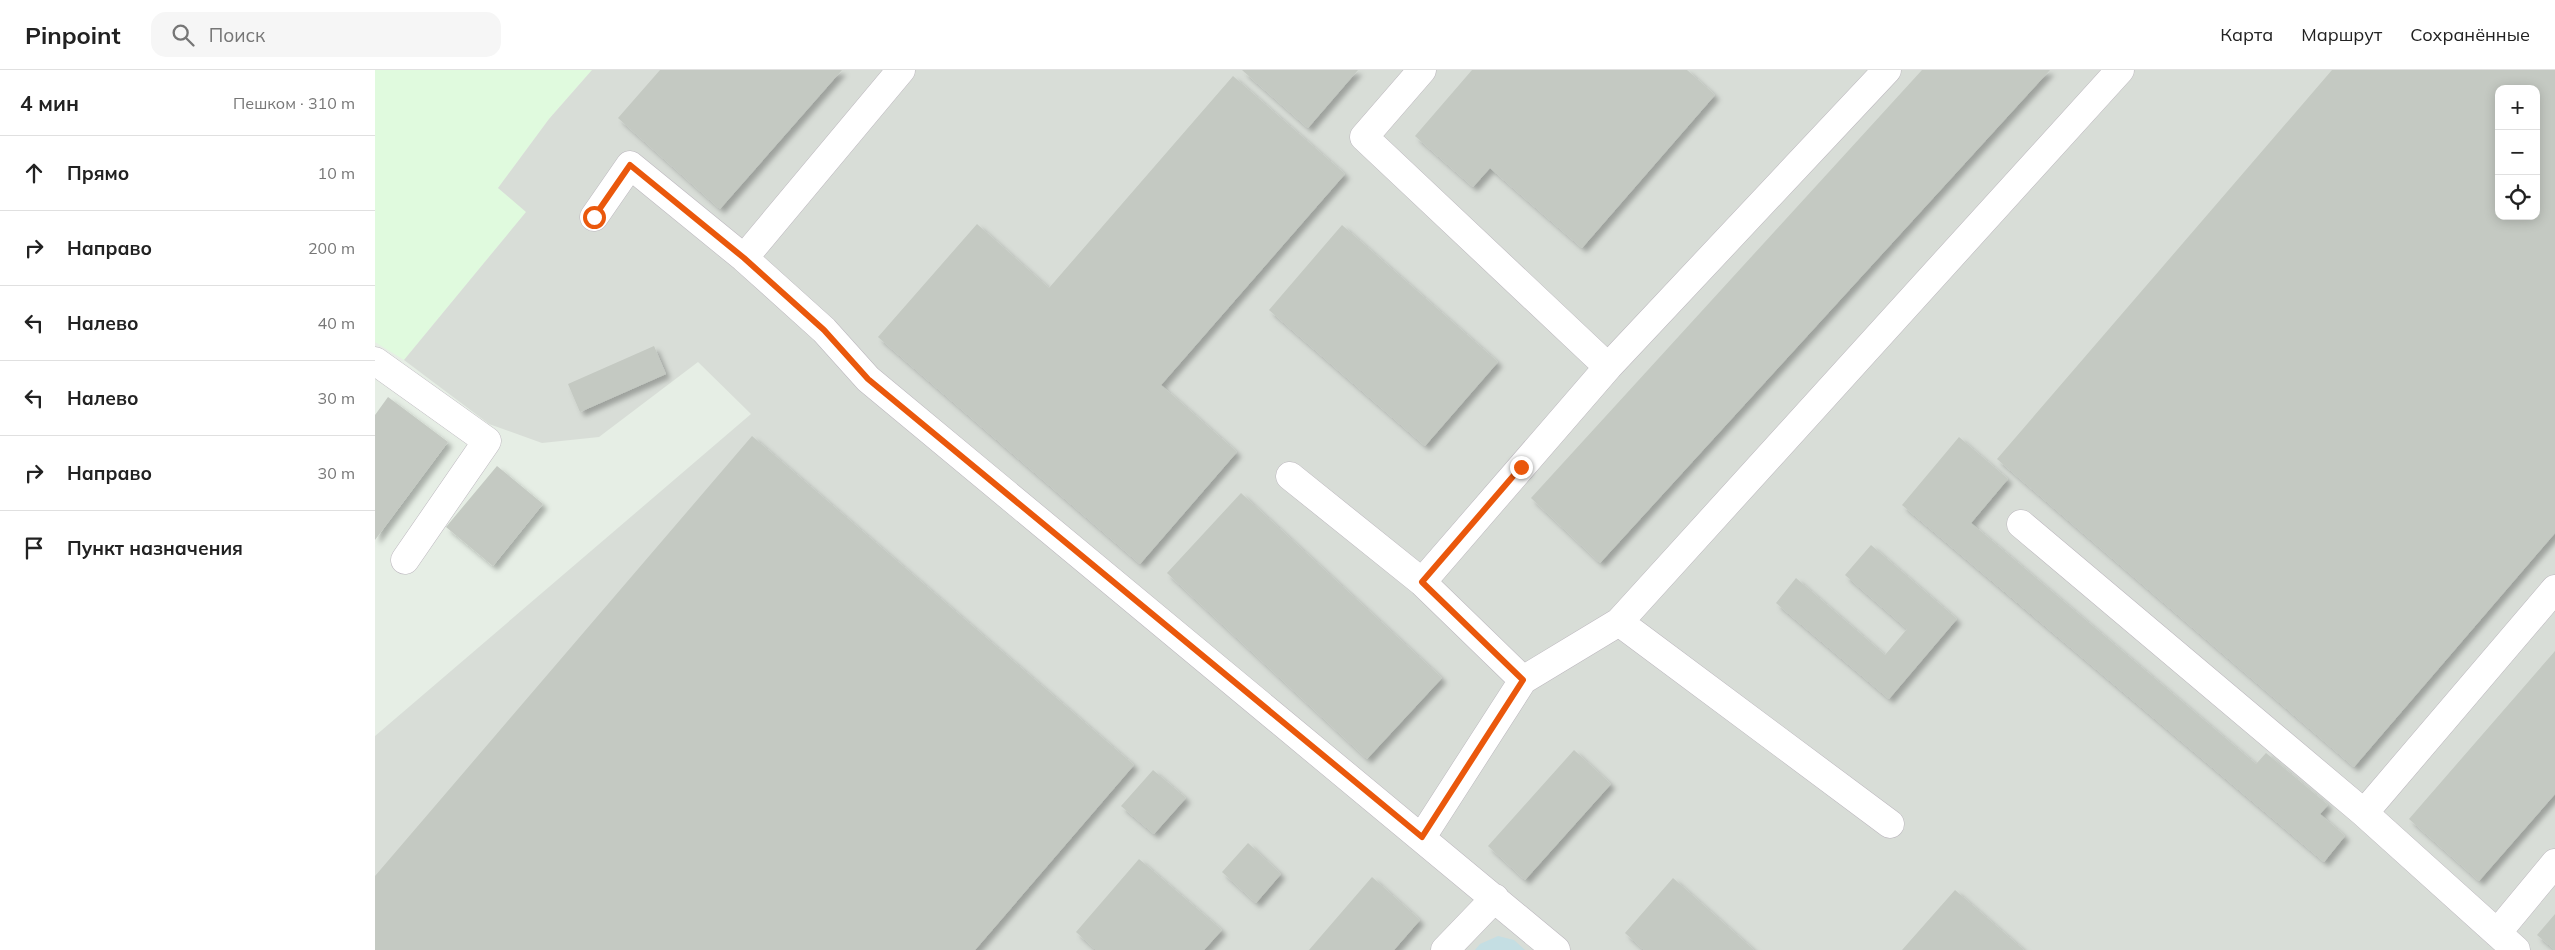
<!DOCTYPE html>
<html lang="ru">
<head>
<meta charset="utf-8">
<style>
  body { margin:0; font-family:Mulish,sans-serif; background:#f6f6f6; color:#222 }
  .controls { position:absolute; right:15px; top:15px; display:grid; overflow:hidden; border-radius:10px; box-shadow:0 2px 12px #0003 }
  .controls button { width:45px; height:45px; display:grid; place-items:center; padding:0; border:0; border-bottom:1px solid #e0e0e0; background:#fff; color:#222; font:25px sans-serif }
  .stop { position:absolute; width:15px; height:15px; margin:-11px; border:4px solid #ea580c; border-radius:50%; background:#fff }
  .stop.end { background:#ea580c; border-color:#fff; box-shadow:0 1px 5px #0008 }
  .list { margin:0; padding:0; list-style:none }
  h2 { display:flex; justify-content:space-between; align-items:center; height:65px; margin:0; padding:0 20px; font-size:21px }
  h2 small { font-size:16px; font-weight:400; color:#767676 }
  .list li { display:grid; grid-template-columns:32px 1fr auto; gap:15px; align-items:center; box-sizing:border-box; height:75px; padding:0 20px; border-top:1px solid #e0e0e0 }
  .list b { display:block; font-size:19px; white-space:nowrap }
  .list em { font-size:16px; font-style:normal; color:#767676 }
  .icon { flex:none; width:28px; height:28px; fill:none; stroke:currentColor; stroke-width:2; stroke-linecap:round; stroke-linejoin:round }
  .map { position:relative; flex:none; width:2180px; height:880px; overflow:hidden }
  header { display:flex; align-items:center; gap:30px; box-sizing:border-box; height:70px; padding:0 25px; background:#fff; border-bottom:1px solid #e0e0e0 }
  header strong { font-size:24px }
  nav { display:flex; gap:28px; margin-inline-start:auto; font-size:18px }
  .search { width:350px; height:45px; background:#f6f6f6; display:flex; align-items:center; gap:12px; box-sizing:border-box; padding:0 18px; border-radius:15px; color:#767676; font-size:19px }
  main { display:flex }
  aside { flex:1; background:#fff }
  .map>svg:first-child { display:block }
  .commercial { fill:#e0fade }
  .industrial { fill:#d8ddd7; fill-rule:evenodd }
  .green { fill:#c4dee3 }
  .building { fill:#c4c9c2; fill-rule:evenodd; filter:url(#shadow) }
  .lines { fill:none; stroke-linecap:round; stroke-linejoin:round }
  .minor-casing { stroke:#bcb7be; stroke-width:29 }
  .minor { stroke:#fff; stroke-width:28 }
  .route { stroke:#ea580c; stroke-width:6 }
</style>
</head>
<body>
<header>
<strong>Pinpoint</strong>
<div class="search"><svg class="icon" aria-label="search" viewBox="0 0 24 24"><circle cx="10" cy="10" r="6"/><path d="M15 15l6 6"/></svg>Поиск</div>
<nav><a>Карта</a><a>Маршрут</a><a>Сохранённые</a></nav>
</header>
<main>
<aside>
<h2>4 мин<small>Пешком · 310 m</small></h2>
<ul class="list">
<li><svg class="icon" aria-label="ahead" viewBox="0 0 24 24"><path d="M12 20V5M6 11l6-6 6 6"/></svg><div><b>Прямо</b></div><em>10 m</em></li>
<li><svg class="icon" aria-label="right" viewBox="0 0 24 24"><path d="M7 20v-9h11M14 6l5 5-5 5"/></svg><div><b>Направо</b></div><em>200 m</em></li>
<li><svg class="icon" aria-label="left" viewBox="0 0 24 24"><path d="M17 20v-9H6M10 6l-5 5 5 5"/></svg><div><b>Налево</b></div><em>40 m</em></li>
<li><svg class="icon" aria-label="left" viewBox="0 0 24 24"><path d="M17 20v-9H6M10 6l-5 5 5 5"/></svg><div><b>Налево</b></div><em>30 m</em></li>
<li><svg class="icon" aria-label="right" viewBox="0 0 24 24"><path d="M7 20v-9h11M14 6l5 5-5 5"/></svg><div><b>Направо</b></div><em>30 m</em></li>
<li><svg class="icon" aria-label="arrive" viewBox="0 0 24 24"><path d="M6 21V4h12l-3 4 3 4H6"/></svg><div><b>Пункт назначения</b></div></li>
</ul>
</aside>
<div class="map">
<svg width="2180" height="880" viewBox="0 0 2180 880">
  <defs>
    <filter id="shadow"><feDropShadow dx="4.5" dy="4.5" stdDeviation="2.5" flood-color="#0004"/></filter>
  </defs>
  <rect width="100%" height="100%" fill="#e6eee5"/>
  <path class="commercial" d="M0 0H217L174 49 123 118 152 141 29 290 0 272Z"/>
  <path class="industrial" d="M217 0H2180V880H0V666L376 344 323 292 224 367 167 373 114 354 29 290 151 142 123 118 174 49ZM2124 19H2161V146H2124Z"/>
  <path class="green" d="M1123 866 1139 870 1150 880H1100L1105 874Z"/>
  <path class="building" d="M285 0H467L345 139 243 48Z
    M867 0H983L933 58Z
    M1097 0H1312L1340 25 1207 178 1115 98 1098 117 1040 66Z
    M1547 0H1675L1225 493 1156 428Z
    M1957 0H2180V463L1979 697 1622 389ZM2124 19H2161V146H2124Z
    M858 6 970 104 786 315 862 382 765 494 503 267 602 154 674 218Z
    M967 155 1123 292 1050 376 894 240Z
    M279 276 291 304 205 342 193 314Z
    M13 327 73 372 0 470V345Z
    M377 366 759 695 600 880H0V806Z
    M1584 367 1633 409 1596 453 1881 694 1891 683 1953 735 1945 744 1970 766 1949 792 1527 435Z
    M122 396 168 434 118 496 71 457Z
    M866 423 1067 608 992 689 792 503Z
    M1496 475 1582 549 1514 629 1401 533 1421 508 1510 585 1532 559 1470 505Z
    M2180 581V724L2104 811 2034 749Z
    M1199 680 1236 714 1150 810 1113 776Z
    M778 700 811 728 779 764 746 736Z
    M873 773 906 804 881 833 847 802Z
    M764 789 847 860 829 880H721L701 862Z
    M997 807 1045 850 1019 880H934Z
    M1298 808 1379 880H1269L1250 863Z
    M1580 820 1649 880H1527Z
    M2180 844V880L2162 865Z"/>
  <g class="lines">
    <defs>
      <path id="minor" d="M1047 0 989 67 1233 297 1047 512 1148 610
        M219 147 255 95 369 188 449 260 493 309 1181 880
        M369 188 526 0
        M0 291 112 371 30 490
        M1233 297 1512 0
        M915 406 1047 512
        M1646 454 1989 743 2141 880
        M1244 552 1515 754
        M1989 743 2180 519
        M1047 767 1148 610 1244 552 1745 0
        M2122 863 2180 793
        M1070 880 1120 828"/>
    </defs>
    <use href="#minor" class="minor-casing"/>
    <use href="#minor" class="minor"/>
  </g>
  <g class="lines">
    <path class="route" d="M219 147 255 95 369 188 449 260 493 309 1047 767 1148 610 1047 512 1146 397"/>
  </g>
</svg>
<div class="controls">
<button>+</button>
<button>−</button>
<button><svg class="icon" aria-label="locate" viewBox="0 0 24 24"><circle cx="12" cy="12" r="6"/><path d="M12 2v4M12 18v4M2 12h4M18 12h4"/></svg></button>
</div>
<div class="stop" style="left:219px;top:147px"></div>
<div class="stop end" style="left:1146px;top:397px"></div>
</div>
</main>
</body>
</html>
